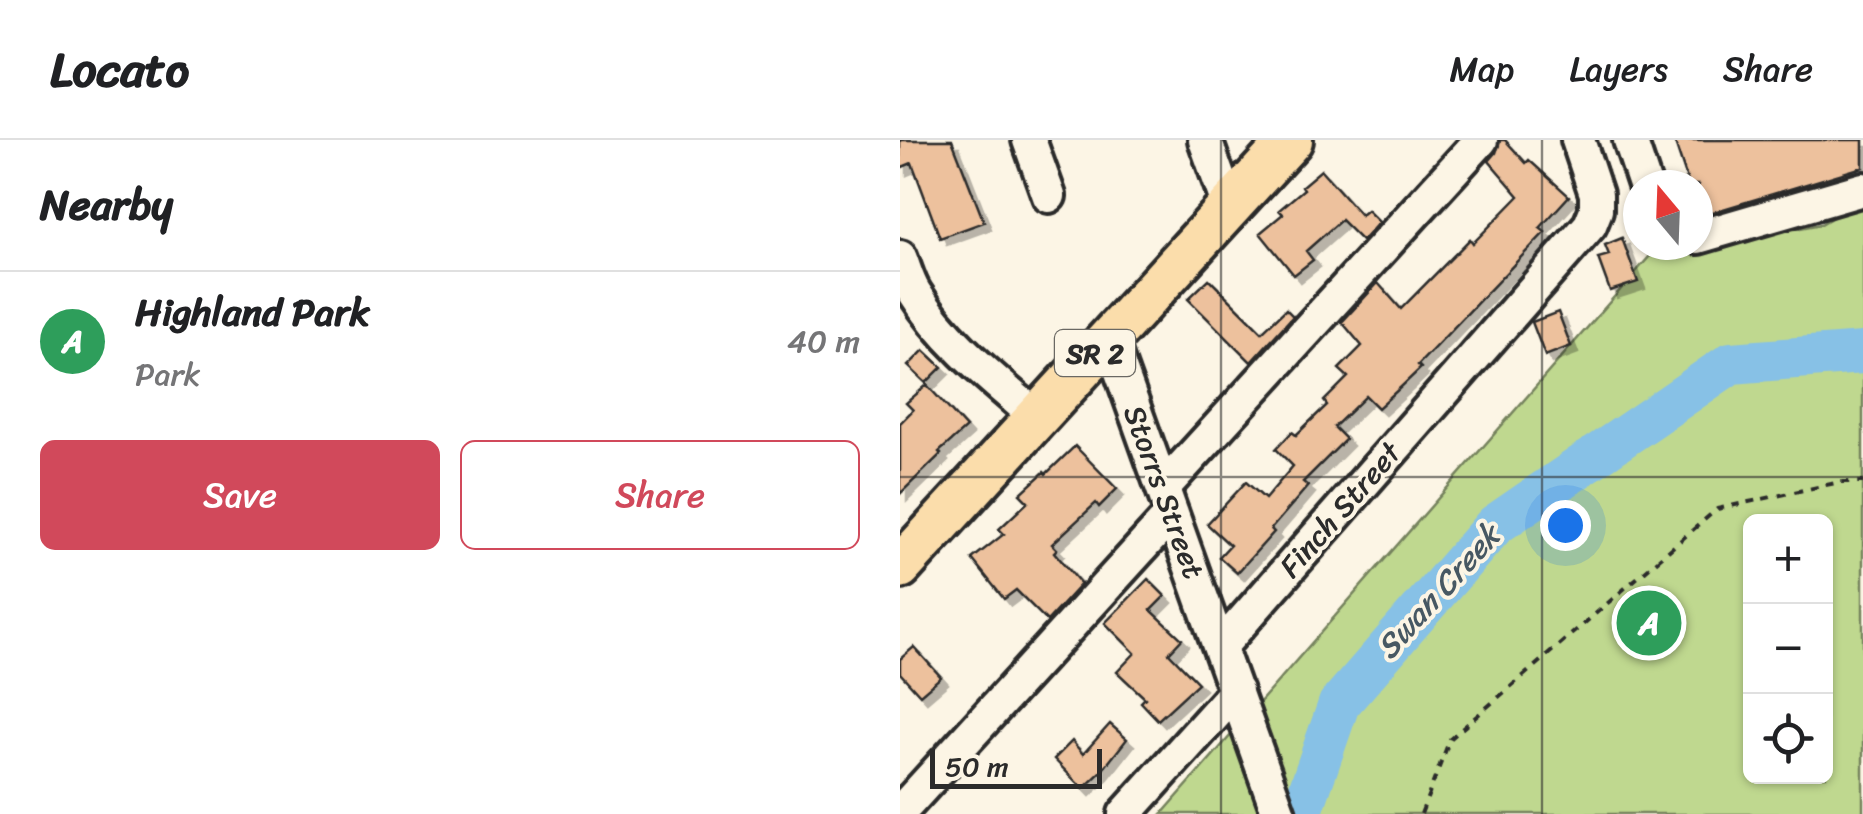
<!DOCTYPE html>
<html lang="en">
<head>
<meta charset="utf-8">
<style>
  body { margin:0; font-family:Sriracha,sans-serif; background:#f6f6f6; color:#202124 }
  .controls { position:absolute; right:30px; bottom:30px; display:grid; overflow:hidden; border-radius:15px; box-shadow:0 2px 8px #0004 }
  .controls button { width:90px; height:90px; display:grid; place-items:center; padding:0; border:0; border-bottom:2px solid #e0e0e0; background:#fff; color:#202124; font:50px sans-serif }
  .compass { position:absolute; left:723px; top:30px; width:90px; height:90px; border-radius:50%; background:#fff; box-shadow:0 2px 8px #0004; rotate:341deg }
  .scale { position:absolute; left:30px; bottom:25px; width:172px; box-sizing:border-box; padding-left:10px; border:5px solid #2b2b2b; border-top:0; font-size:28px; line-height:35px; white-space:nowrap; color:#2b2b2b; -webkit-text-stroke:8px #fcf5e5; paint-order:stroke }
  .you { position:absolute; left:665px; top:385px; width:35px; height:35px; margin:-25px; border:8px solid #fff; border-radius:50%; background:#1a73e8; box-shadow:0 0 0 15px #1a73e833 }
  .badge { display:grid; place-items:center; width:65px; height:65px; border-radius:50%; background:#d1495b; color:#fff; font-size:32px; font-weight:700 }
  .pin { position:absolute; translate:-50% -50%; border:5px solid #fff; box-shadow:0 2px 10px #0006 }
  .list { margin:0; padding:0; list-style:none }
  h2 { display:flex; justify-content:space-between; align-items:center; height:130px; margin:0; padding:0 40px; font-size:42px }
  h2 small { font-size:32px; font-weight:400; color:#757577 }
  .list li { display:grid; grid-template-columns:65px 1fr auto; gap:30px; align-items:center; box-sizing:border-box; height:140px; padding:0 40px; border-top:2px solid #e0e0e0 }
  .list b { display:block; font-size:38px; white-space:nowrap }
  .list p { margin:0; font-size:32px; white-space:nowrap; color:#757577 }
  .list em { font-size:32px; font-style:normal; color:#757577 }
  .actions { display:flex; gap:20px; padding:30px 40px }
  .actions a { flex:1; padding:22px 0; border:2px solid #d1495b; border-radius:15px; text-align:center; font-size:35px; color:#d1495b }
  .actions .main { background:#d1495b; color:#fff }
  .icon { flex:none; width:55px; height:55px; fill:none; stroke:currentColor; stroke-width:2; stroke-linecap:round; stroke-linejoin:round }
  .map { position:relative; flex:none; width:963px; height:674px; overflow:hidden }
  header { display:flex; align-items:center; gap:60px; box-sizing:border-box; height:140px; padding:0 50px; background:#fff; border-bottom:2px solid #e0e0e0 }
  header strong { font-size:48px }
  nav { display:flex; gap:55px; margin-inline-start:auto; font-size:35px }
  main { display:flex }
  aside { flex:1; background:#fff }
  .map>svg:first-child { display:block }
  .green { fill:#bfd88f; stroke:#75825d; stroke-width:2.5; fill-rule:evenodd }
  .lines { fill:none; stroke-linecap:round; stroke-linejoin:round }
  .river { stroke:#87c1e6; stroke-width:42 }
  .building { fill:#edc19d; stroke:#2b2b2b; stroke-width:2.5; filter:url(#shadow) }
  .minor-casing { stroke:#2b2b2b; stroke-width:40 }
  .major-casing { stroke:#2b2b2b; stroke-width:50 }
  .path { stroke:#2b2b2b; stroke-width:4; stroke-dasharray:8 8; stroke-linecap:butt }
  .minor { stroke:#fcf5e5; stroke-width:32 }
  .major { stroke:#fbddab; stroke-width:42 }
  .grid { fill:none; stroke:#2b2b2b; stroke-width:2.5; stroke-opacity:0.55 }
  .labels { text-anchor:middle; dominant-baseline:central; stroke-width:8; stroke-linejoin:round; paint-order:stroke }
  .shield { fill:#fcf5e5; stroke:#6a6863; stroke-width:2.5 }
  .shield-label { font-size:28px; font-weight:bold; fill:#2b2b2b }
  .street-label { font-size:30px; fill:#2b2b2b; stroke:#fcf5e5 }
  .water-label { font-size:32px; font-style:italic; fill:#475863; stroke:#fcf5e5 }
</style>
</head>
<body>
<header>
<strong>Locato</strong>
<nav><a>Map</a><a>Layers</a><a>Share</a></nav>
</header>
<main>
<aside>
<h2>Nearby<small></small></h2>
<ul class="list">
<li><span class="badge" style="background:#2e9e5b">A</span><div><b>Highland Park</b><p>Park</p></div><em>40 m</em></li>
</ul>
<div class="actions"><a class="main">Save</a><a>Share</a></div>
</aside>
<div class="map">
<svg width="963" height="674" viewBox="0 0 963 674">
  <defs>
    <filter id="shadow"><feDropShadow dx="7" dy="7" stdDeviation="0" flood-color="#0004"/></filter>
  </defs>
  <rect width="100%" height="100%" fill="#fcf5e5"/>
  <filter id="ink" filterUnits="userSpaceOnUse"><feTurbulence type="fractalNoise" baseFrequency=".01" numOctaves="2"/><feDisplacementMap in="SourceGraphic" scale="20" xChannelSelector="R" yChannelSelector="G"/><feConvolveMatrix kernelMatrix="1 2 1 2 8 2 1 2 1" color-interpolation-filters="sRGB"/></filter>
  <g filter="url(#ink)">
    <path class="green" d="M963 59V674H262L750 116 921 84ZM851 382H926V636H851Z"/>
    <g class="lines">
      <path class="river" d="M401 674 439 564 595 385 831 223 963 213"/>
    </g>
    <path class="building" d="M0 0H52L84 82 40 98 12 23 0 28Z
      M600 0H605L626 23 629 20 669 56 640 88 645 92 518 225 521 228 501 247 478 268 466 256 434 287 446 299 403 342 408 346 371 389 374 392 337 433 319 417 330 405 307 384 346 342 365 359 393 326 376 309 392 292 396 295 427 265 424 261 448 237 439 229 462 206 442 182 478 143 501 169 570 99 573 103 619 56 589 21 596 13Z
      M774 0H963V27L800 76 798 45H789Z
      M421 30 461 75 467 70 479 82 462 101 441 80 406 111 413 120 394 135 360 93 383 74 379 70 404 49 402 46Z
      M722 98 738 142 710 151 698 118 709 115 705 105Z
      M309 139 362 192 386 169 393 176 351 222 288 159Z
      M658 172 671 206 645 216 632 182Z
      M24 210 42 227 26 243 8 226Z
      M27 245 66 288 39 312 41 314 0 354V283L13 270 6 263Z
      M175 306 217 349 199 367 196 363 152 404 157 409 154 412 181 444 147 481 116 450 104 459 72 419 104 394 99 389 128 362 120 354 144 332 146 334Z
      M248 439 265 456 251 470 282 499 269 513 298 543 258 580 241 562 245 558 217 532 235 513 205 483Z
      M14 507 41 537 20 555 0 533V519Z
      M210 584 227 599 201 632 183 649 154 619 172 601 183 614Z"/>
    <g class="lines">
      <defs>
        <path id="minor" d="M129 0 149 56
          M305 0 329 67
          M730 0 745 45
          M798 97 963 49
          M0 117C5 129 8 142 15 153 45 202 94 240 137 277
          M209 198 379 674
          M263 348 581 0
          M320 507 690 85 696 70V54L678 0
          M0 672 272 374
          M225 674 336 551"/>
        <path id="major" d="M0 427 391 0"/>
      </defs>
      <use href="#minor" class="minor-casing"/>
      <use href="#major" class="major-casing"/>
      <path class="path" d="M521 674 550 599 817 369 940 342H963"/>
      <use href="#minor" class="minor"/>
      <use href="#major" class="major"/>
    </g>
  </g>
  <path class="grid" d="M321 0V674M642 0V674M0 337H963"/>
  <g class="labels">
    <rect class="shield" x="155" y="190" width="80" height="46" rx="8"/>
    <g class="shield-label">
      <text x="195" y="213">SR 2</text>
    </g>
    <g class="street-label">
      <text transform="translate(264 352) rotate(70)">Storrs Street</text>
      <text transform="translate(440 370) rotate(-49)">Finch Street</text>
    </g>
    <g class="water-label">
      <text transform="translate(538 452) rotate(-48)">Swan Creek</text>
    </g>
  </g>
</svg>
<div class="controls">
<button>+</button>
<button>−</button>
<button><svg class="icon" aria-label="locate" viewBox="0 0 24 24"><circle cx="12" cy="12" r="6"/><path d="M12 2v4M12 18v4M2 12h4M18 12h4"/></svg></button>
</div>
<svg class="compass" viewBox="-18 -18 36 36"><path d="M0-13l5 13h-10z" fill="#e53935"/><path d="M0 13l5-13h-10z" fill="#757577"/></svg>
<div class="scale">50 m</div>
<div class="you"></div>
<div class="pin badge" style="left:749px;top:483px;background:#2e9e5b">A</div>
</div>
</main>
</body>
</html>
